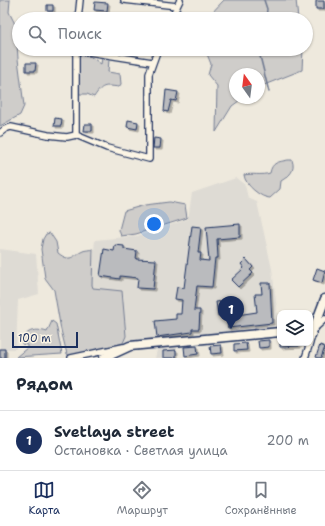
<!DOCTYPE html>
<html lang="ru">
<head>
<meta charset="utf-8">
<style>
  body { margin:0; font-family:"Shantell Sans",sans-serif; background:#f6f6f7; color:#1f2937 }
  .controls { position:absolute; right:12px; bottom:12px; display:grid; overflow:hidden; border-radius:8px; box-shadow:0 1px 3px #0004 }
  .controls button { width:36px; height:36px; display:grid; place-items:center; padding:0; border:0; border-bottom:1px solid #e0e1e3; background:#fff; color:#1f2937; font:20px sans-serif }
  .compass { position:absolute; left:229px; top:68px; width:36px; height:36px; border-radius:50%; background:#fff; box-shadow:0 1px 3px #0004; rotate:346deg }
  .scale { position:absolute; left:12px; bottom:10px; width:66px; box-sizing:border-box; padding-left:4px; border:2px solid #1b2f5e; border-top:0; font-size:11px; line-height:14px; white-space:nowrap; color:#1b2f5e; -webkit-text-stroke:3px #fcf5e5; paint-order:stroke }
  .you { position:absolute; left:154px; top:224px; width:14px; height:14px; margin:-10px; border:3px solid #fff; border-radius:50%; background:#1a73e8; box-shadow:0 0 0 6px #1a73e833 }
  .badge { display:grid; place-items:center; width:26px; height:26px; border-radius:50%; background:#1b2f5e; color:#fff; font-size:13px; font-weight:700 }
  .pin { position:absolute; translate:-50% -33px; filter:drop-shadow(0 1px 2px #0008) }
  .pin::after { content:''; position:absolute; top:21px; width:14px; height:12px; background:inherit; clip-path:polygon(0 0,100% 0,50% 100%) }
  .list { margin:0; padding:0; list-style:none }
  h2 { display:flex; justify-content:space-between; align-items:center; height:52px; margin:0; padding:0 16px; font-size:17px }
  h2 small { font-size:13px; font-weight:400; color:#747a83 }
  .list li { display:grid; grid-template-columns:26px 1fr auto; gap:12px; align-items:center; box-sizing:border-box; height:60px; padding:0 16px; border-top:1px solid #e0e1e3 }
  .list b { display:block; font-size:15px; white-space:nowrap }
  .list p { margin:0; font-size:13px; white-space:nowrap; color:#747a83 }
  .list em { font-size:13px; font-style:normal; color:#747a83 }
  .icon { flex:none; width:22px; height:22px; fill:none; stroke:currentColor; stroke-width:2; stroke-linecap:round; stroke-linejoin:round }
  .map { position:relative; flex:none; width:325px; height:358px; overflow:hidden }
  .search { position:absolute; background:#fff; box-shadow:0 1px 3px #0004; left:12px; right:12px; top:12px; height:44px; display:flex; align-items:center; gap:10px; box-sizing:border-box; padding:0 14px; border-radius:22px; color:#747a83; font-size:15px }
  .sheet { height:112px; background:#fff }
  nav { display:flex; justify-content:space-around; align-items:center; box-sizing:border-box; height:56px; border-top:1px solid #e0e1e3; background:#fff; font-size:11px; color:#747a83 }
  nav a { display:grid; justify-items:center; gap:2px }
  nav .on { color:#1b2f5e }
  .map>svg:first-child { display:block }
  .built { fill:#dedbd4 }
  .green { fill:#cfcdca; stroke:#757e94 }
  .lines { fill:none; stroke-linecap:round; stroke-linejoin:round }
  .stream { stroke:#6c778f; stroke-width:1.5 }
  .building { fill:#babbbe; stroke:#1b2f5e; filter:url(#shadow) }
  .street-casing { stroke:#1b2f5e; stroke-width:8 }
  .secondary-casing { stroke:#1b2f5e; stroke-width:11 }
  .street { stroke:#fcf5e5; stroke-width:5.5 }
  .secondary { stroke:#fcf5e5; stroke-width:8 }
</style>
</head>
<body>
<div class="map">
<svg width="325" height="358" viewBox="0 0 325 358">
  <defs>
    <filter id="shadow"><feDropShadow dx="2" dy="2" stdDeviation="0" flood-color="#0004"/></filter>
  </defs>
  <rect width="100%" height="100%" fill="#eee9dd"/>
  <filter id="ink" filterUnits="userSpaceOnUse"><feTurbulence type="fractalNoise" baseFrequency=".025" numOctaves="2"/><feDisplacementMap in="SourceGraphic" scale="8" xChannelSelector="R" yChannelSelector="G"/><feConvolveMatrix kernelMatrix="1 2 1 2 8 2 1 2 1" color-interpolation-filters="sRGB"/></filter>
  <g filter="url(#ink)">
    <path class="built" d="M236 178 245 185 248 198 257 202 272 269 279 326 125 343 120 293 90 289 95 240 137 236 188 219 192 193Z
      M0 249 36 254 39 294 18 300 16 349H6V358H0Z
      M177 343V358H155L158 346Z"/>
    <path class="green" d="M0 0H10L9 12 16 26 18 59 24 106 20 115 0 126Z
      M224 0H296L298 19H206Z
      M205 49H303L302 70 259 87V74H235V98H243L232 106 216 132 217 86 208 75 211 64Z
      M83 55 91 57 101 64 102 58 105 57 109 59 108 72 120 74 121 84 119 87C104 85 102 85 94 97L87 94H78V56Z
      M288 160H292C296 171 289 176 281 181L280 189 270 198C261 198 245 185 244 175 252 173 261 176 270 173 272 162 278 162 288 160Z
      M169 202 185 205 187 218 136 234 121 236 119 230 124 211 145 205Z
      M50 233 56 242 58 253C71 263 72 256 83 251 85 250 90 250 93 249L92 285 93 288 122 291 126 336 123 343 73 357 67 354 61 330 54 290 45 278 41 249 43 239 46 234Z
      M52 321 56 324 62 354 16 357 27 348V345L22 344C24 330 35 328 47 332Z"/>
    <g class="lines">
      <path class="stream" d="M264 0 267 9 266 19
        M261 49 260 56 269 92"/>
    </g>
    <path class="building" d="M316 1H324V9H316Z
      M95 2 108 3 107 11 94 10Z
      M47 5H53V11H47Z
      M26 63H36L35 71H26Z
      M166 90 178 92 176 101 171 100 168 112 164 111Z
      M55 118 62 119 61 126H54Z
      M128 120 138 122 137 129 127 127Z
      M85 124H92V131H84Z
      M154 138 161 139 160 148H153Z
      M240 224V237L217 239 218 258H215L212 287 197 286 194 310H200L199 329H192V332L157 337 155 321 176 319V314H181L182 300 175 299 177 287 184 288 192 226 201 227 198 253H201L200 260 209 261 206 227Z
      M115 245 124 246V249L137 251 136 259 156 260 153 289 137 288 138 278 120 276V279L100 276 104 249 114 251Z
      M246 259 253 267 250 270 253 273 238 287 231 280 244 268 241 264Z
      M317 268 325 271 322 283 313 280Z
      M261 283H270L272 323 228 328 225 315 218 316 216 302 225 301 226 312 237 311V315L257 312 255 294H262Z
      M269 340V347L259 348 258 341Z
      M246 343 247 350 234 351V344Z
      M280 343H299V346L280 347Z
      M221 345 222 353 211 354 210 346Z
      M320 345 325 347 321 358H318L316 357Z
      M197 346 198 354 185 356 184 347Z
      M0 349H5V358H0Z
      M176 350V358H163V351Z"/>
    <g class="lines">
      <defs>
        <path id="street" d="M124 0 177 6
          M78 19 80 0
          M171 19 180 0
          M76 49V135
          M76 50 152 62
          M0 133 5 129 11 127 48 135 67 137 76 135 107 148 149 159V74L158 49
          M315 328 325 319
          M310 342 313 334
          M71 358 123 347
          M305 358 310 343"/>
        <path id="secondary" d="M310 329 314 328 325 299
          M104 358 130 346 280 332"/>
      </defs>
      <use href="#street" class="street-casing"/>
      <use href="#secondary" class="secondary-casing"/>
      <use href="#street" class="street"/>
      <use href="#secondary" class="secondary"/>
    </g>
  </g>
</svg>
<div class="controls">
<button><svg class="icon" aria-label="layers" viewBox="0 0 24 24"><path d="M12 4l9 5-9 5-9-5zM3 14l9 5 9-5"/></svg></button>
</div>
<svg class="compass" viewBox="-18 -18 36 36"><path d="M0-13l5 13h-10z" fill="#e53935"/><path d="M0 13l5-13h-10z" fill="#747a83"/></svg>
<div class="scale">100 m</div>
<div class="you"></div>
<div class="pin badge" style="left:231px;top:329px">1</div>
<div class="search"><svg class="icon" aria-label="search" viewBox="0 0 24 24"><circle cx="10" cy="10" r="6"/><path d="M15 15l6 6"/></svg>Поиск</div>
</div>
<section class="sheet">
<h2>Рядом<small></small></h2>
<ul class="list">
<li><span class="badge">1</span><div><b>Svetlaya street</b><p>Остановка · Светлая улица</p></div><em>200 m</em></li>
</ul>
</section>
<nav>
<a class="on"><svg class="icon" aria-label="map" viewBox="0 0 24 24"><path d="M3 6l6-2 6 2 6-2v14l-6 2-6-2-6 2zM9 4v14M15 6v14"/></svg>Карта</a>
<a><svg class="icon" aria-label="directions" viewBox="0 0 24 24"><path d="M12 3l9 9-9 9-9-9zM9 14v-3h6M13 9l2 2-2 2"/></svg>Маршрут</a>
<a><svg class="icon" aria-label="saved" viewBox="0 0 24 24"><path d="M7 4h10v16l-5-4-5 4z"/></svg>Сохранённые</a>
</nav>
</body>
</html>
